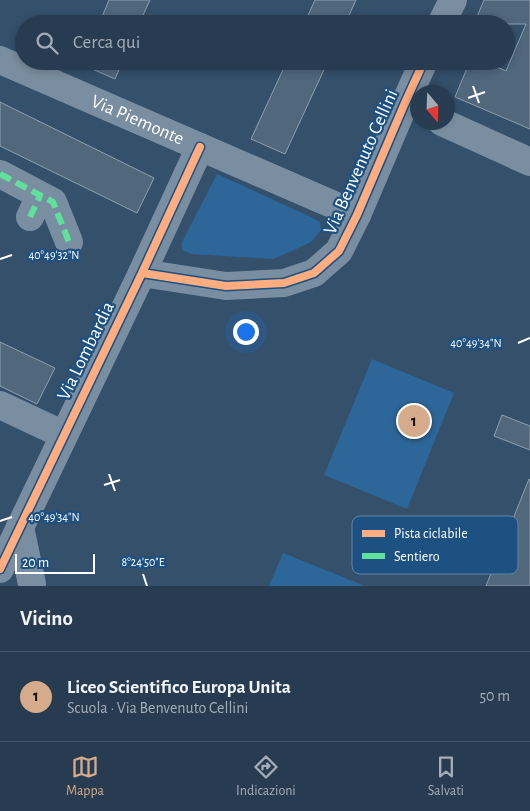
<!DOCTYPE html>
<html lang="it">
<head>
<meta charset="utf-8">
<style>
  body { margin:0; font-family:"Alegreya Sans",sans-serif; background:#33475a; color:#f1f3f6 }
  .compass { position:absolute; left:410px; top:85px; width:45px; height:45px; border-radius:50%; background:#273c50; box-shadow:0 2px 8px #0003; rotate:161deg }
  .scale { position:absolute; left:15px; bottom:12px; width:80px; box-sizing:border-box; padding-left:5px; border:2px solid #fff; border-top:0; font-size:14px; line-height:18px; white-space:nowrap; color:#fff; -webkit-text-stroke:4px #1d5182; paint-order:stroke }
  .you { position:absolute; left:245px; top:331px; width:18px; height:18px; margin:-12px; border:4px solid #fff; border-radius:50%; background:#1a73e8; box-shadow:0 0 0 8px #1a73e833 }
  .badge { display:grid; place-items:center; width:32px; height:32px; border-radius:50%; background:#d6ab8b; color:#111; font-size:16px; font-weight:700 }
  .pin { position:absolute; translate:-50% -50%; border:2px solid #fff; box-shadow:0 1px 5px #0006 }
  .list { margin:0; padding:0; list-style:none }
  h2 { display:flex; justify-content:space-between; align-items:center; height:65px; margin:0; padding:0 20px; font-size:21px }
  h2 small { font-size:16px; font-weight:400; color:#a4adb7 }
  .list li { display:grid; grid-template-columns:32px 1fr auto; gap:15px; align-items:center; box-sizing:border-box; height:90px; padding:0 20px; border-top:1px solid #435667 }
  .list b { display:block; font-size:19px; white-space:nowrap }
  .list p { margin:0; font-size:16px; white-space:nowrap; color:#a4adb7 }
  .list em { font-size:16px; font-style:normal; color:#a4adb7 }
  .icon { flex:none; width:28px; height:28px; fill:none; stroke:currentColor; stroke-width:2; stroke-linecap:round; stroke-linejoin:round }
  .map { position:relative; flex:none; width:530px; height:586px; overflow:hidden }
  .search { position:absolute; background:#273c50; box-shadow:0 2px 8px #0003; left:15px; right:15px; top:15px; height:55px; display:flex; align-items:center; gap:12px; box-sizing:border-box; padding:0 18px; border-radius:28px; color:#a4adb7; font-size:19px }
  .sheet { height:155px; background:#273c50 }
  nav { display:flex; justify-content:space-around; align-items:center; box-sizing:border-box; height:70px; border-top:1px solid #435667; background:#273c50; font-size:14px; color:#a4adb7 }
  nav a { display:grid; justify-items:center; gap:2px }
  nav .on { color:#d6ab8b }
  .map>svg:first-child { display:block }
  .green { fill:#2d6698 }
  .building { fill:#50677c; stroke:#8e9faf }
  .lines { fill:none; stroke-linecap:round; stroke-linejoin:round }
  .minor { stroke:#7a8ea1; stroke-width:28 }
  .quiet { stroke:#60e19b; stroke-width:6; stroke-dasharray:12 6; stroke-linecap:butt }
  .cycleway-casing { stroke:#1d5182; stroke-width:11 }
  .cycleway { stroke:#ffac80; stroke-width:8 }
  .ticks { fill:none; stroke:#fff; stroke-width:2 }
  .labels { text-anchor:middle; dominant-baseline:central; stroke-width:4.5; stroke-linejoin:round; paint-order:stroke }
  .street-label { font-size:19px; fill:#fff; stroke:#1d5182 }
  .key { fill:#1d5182; stroke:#6185a8; stroke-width:1 }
  .key-label { font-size:14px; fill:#fff }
  .ticks-label { font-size:12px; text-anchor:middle; fill:#fff; stroke:#1d5182; stroke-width:4.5; stroke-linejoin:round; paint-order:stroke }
</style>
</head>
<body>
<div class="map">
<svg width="530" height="586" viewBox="0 0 530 586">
  <rect width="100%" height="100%" fill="#34506b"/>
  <path class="green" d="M217 174 311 217 320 222 321 230 311 242 290 252 273 259 191 254 182 250V242Z
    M372 359 454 393 407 509 324 475Z
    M283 553 365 586H269Z"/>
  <path class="building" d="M109 0H150L139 24H99Z
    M315 0H356L345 24H304Z
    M484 0H530V129L455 97 470 61H484L506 71 526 24H474Z
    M82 61H123L115 79 81 64Z
    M287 61H328L285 154 251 139Z
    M0 102 154 178 137 213 0 146Z
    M0 342 55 368 37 404 0 386Z
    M502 415 530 426V450L494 436Z
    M529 479 530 480V586H486Z"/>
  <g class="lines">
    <g class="minor">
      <path d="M441 24 453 0"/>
      <path id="s1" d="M0 60 357 215"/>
      <path d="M442 122 530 162"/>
      <path d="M0 174 53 202 69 242"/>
      <path d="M30 217 40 196"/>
      <path d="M142 273 226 286 284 283 314 273 339 251 357 215 404 105 424 61"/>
      <path d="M0 405 64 435"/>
      <path d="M20 527 32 584"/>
      <path d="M0 569 142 273 200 147"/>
    </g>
    <path class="quiet" d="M0 174 53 202 69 242
      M30 217 40 196"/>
    <defs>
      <path id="cycleway" d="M142 273 226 286 284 283 314 273 339 251 357 215 404 105 424 61
        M0 569 142 273 200 147"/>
    </defs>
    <use href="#cycleway" class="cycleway-casing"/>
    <use href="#cycleway" class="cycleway"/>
  </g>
  <path class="ticks" d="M473 86 479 103M468 98 485 92M0 259 12 255M518 343 530 338M109 474 115 491M104 485 120 480M0 521 12 517M143 574 147 586"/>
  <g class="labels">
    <g class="street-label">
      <text stroke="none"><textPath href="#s1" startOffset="150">Via Piemonte</textPath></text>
      <text transform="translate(361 162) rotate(-66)">Via Benvenuto Cellini</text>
      <text transform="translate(86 351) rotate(-64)">Via Lombardia</text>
    </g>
  </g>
  <rect x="352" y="516" width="166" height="58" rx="8" class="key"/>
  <rect x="362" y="530" width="23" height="7" fill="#ffac80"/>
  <rect x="362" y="553" width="23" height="6" fill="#60e19b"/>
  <g class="key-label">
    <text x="394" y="538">Pista ciclabile</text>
    <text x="394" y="561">Sentiero</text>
  </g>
  <g class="ticks-label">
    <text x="54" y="259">40°49'32"N</text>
    <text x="476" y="347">40°49'34"N</text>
    <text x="54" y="521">40°49'34"N</text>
    <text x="143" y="566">8°24'50"E</text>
  </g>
</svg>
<svg class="compass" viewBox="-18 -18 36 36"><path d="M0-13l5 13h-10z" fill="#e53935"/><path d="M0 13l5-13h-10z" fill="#a4adb7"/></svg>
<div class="scale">20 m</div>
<div class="you"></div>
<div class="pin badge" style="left:414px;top:421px">1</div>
<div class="search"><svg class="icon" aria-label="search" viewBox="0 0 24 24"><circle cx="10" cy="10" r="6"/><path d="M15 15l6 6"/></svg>Cerca qui</div>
</div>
<section class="sheet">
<h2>Vicino<small></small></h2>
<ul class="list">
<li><span class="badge">1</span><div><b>Liceo Scientifico Europa Unita</b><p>Scuola · Via Benvenuto Cellini</p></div><em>50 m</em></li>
</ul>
</section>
<nav>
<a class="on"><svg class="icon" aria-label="map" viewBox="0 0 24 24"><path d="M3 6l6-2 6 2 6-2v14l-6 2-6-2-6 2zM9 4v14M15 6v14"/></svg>Mappa</a>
<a><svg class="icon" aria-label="directions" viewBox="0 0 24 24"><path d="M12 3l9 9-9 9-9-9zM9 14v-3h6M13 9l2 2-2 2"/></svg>Indicazioni</a>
<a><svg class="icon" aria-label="saved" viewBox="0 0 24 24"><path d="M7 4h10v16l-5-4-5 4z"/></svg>Salvati</a>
</nav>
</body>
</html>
